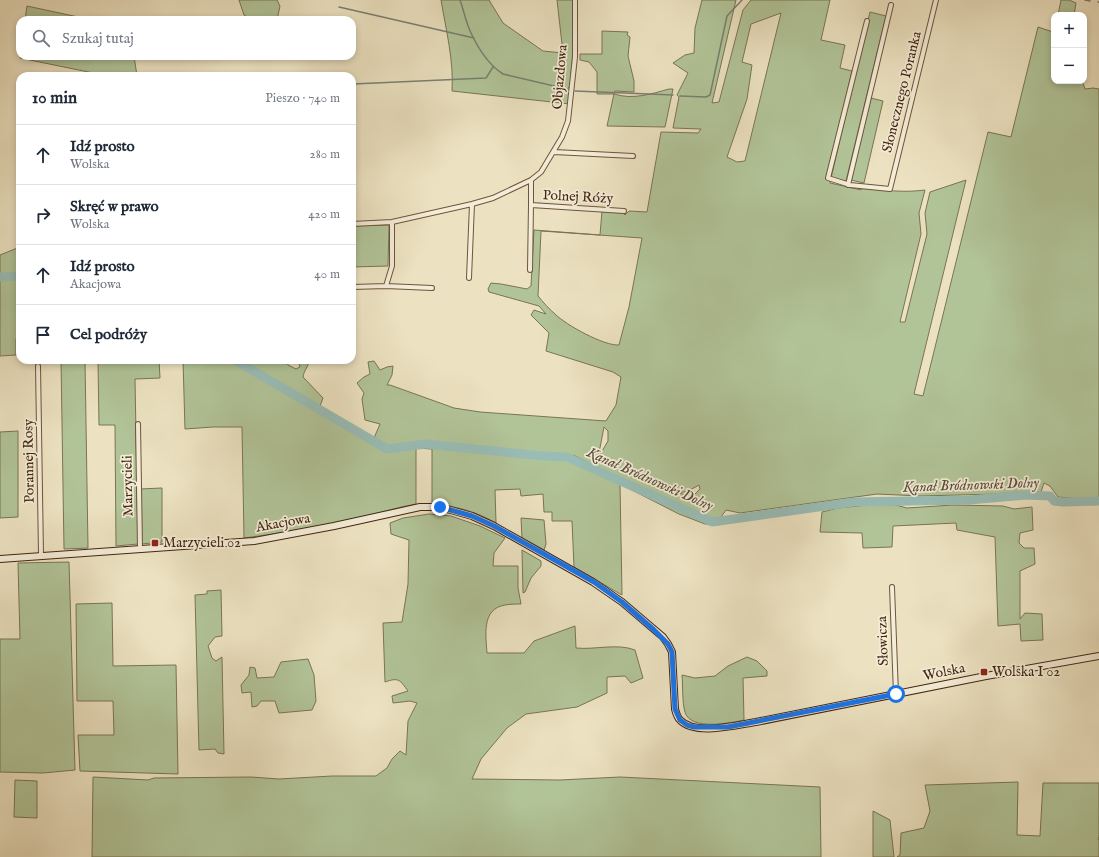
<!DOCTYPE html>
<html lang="pl">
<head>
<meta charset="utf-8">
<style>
  body { margin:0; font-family:"IM FELL English",serif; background:#f2f2f3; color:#1f2937 }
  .controls { position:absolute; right:12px; top:12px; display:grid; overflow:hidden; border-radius:8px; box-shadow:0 2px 6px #0003 }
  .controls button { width:36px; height:36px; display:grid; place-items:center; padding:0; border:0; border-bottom:1px solid #e0e1e3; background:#fff; color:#1f2937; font:20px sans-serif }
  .stop { position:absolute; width:12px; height:12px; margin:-9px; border:3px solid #1a73e8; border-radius:50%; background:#fff }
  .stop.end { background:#1a73e8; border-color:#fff; box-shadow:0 1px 4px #0008 }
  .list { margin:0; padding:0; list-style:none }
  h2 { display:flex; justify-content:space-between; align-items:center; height:52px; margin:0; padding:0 16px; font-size:17px }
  h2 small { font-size:13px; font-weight:400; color:#747a83 }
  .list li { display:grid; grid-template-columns:26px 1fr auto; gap:12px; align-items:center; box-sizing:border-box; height:60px; padding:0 16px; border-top:1px solid #e0e1e3 }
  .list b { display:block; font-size:15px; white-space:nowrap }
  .list p { margin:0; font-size:13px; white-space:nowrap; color:#747a83 }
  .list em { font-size:13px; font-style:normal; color:#747a83 }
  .icon { flex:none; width:22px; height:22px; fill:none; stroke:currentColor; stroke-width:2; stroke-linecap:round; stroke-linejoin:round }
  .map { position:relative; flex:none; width:1099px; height:857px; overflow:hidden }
  .search { position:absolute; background:#fff; box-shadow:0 2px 6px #0003; left:16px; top:16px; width:340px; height:44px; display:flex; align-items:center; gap:10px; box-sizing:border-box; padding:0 14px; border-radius:12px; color:#747a83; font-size:15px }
  .panel { position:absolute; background:#fff; box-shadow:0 2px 6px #0003; left:16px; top:72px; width:340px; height:292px; border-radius:12px }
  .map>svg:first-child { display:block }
  .green { fill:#b1c498; stroke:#7a7454; fill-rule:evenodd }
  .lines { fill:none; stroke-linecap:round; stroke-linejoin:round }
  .stream { stroke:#778074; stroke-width:1.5 }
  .river { stroke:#99bdb6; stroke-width:9 }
  .street-casing { stroke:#6e543c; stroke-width:6 }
  .secondary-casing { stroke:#442510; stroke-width:8 }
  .street { stroke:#f3ecd7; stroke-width:4 }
  .secondary { stroke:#f3ecd7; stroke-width:6 }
  .route { stroke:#1a73e8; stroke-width:5 }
  .poi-dot { fill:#8f2418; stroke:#f3ecd7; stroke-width:1.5 }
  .labels { text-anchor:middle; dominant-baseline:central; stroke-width:3.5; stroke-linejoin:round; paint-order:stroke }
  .street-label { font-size:14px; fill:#442510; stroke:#f3ecd7 }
  .poi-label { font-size:14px; fill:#442510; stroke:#f3ecd7; text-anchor:start }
  .water-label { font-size:15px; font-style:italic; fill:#594b3a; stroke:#f3ecd7 }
</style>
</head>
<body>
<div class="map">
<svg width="1099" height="857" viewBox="0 0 1099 857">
  <rect width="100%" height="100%" fill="#ece2c1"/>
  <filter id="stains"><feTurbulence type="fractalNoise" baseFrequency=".005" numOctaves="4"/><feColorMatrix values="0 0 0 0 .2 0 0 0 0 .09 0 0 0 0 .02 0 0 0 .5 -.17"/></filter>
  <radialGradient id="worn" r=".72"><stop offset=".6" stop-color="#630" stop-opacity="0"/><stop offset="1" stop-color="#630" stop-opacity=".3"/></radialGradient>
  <path class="green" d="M239 0H277L280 6 277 20H253L244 15Z
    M441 0H489L503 23 543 51 563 53 557 0H573V52L570 86 568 88 570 104 452 91C454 61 446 30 441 0Z
    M702 0H736L712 103 719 102 743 10 751 0H830L821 40 845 45 840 68 852 71 827 179 830 181V183L861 190 862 188C884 190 903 193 925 190L919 213 921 234 900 322H905L927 234 925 213 930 192 966 180 914 394 923 396 988 132 1011 137 1038 27 1053 32 1054 29V81H1082L1085 89 1093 88 1099 89V498L1080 499 1058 497 1050 486 1044 483 1041 492H1017L997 494 920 496 877 494 740 513 726 510 721 517 719 525 705 524 679 514 620 484 622 595 574 567 572 521H552V512H544L543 494 521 496 520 489 495 490 496 523C474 511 458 506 432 505V449L416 448V504C398 507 380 513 362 517 323 526 283 533 244 538L242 427H213L185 429 183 360H286L288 365 296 369 300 367 298 360H309C309 366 304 370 303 377L323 398 320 406 374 438 380 424 365 420 362 399 364 393 357 383 364 377 370 374 368 362 374 361 380 370 387 367 393 366 392 375 387 385H390L454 408 480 412 606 421 616 405 621 377 613 372 546 351 549 333 531 315 534 310 546 314 539 306 489 292 488 289 491 283 501 284 527 289 531 286 534 230 600 235 602 211 622 212 625 215 629 211 647 212 661 132 698 133 701 129 673 128 679 97 677 95 688 73 673 63 685 55 694 53 695 28ZM781 13 745 161 737 162 727 157 747 99 752 65 742 62 751 24ZM541 231 642 238 629 307 619 345C604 346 566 325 555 314 549 309 543 302 538 296ZM604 427 608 431V441L598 458ZM573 455 620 478V484L571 462ZM699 485 700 489 693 496 678 493 688 491Z
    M1061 0H1069L1076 3 1074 15H1058Z
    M27 6 92 20H25Z
    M870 12 886 16 846 181 831 178Z
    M602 31 628 32 627 35 630 37 628 56 634 81V92L615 91 614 94H597V72L589 62 580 60V54H602Z
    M21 56H134L137 76H108L20 58Z
    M669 89H673L665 127 607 126 614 94C633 100 651 94 669 89Z
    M871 98 883 101 864 183 851 180Z
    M389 225 388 266 352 267V226Z
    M20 247V338L16 339V355L0 356V255Z
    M61 360H85L88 548 64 549Z
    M98 360H159L160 378 135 379 138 544 116 546 115 425H99Z
    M18 431V517L0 518V432Z
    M162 488V542L141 544 140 489Z
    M877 504 896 505 907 508 953 505 1003 506 1014 509 1032 507 1033 530 1020 533 1019 543 1024 548H1034L1035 564 1020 571V619L1025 613 1042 614 1043 640 1021 641 1020 624 998 626 995 537 957 530 956 523 893 526 892 547 863 548 862 533 820 532 822 512 838 508Z
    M429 514 451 516 480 526 505 538 494 553 493 566H518V588L521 604C516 604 510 604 505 605 481 609 486 636 487 653H524L534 641 575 626 576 648C595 650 617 643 635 650L643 678 631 683 625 676 607 677V693L577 707 526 714 507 728 481 759 472 779 560 780 620 777 820 787 821 857H92L93 777 148 780 154 778 251 777 279 779 332 776H376L387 768 392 759 400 751 406 755 408 721 417 703 410 701 393 703 392 696 408 691C400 680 399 677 385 682L383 623 402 622 408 584 409 540 391 534 390 523 403 518Z
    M521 518 544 520 546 544 544 550 522 538Z
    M522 550 541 561V566L531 578 525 592 523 593Z
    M69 562 75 770 43 773 0 772V639H20L18 563Z
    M221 590 222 636 215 637 208 646 212 658 216 661 222 657 224 754 218 753 215 749 199 750 195 595 207 594V591Z
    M112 603 113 666 176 665 178 774 80 771 78 735H114L113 701H77L76 604Z
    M747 657 757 661 767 671V676L743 678 744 720C731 723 690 731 685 712 682 702 683 686 682 675L695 678 715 676 728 666Z
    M308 659 314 675 316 701 312 710 279 713 275 701H261L257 706 252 707 251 692 242 693 241 685 249 675 250 667 255 668 257 678 274 677 281 662Z
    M15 780 37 781V818L14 817Z
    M1018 782 1017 835 1040 836 1043 783H1099V836L1098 839 1099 840V857H897L900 855 901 833 924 828 930 811 925 785Z
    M873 811 890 820 894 857H873Z"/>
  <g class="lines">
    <path class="stream" d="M460 0C464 11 466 23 471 33 478 48 489 65 503 74L567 89
      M1085 0 1090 1
      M1098 2H1099
      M339 7 474 38
      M353 84 486 78 493 67
      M575 91 673 95
      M680 96 706 97 710 95 727 16 742 0"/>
    <path class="river" d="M0 277 20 276
      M235 360 387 449 426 444 543 456 567 457 712 522 854 502 969 500 1026 495 1050 496 1054 501 1063 502 1099 501"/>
    <defs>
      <path id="street" d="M867 21 828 178 850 185 890 189 936 0
        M554 152 633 156
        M531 180V205L624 211
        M848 185 891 5
        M352 224 392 222 472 204 493 198 531 180 541 172 562 137 568 121 575 57V0
        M530 270 531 205
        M469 278 472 204
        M386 286 392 266V222
        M352 287 386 286 432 288
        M38 366 41 555
        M138 424 140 548
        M892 587 896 694"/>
      <path id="secondary" d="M0 559 254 541 334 526 420 507H440L472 516 494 526 593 582 622 602 663 637 668 644 672 652 675 709C676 713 677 717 680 720 695 736 736 725 756 722L986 676 1099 656"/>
    </defs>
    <use href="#street" class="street-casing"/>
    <use href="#secondary" class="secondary-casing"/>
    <use href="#street" class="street"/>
    <use href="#secondary" class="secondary"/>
  </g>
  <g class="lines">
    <path class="route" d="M440 507 472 516 494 526 594 582 622 602 653 629 668 644 672 652 675 709 680 720 687 725 694 727H728L896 694"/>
  </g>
  <g class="poi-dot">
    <rect x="151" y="539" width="8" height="8" rx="2"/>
    <rect x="980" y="668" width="8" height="8" rx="2"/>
  </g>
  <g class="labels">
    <g class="street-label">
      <text transform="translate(560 77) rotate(-85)">Objazdowa</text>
      <text transform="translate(902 92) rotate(-76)">Słonecznego Poranka</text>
      <text transform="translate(578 197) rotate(3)">Polnej Róży</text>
      <text transform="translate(29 461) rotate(-91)">Porannej Rosy</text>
      <text transform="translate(128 486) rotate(-91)">Marzycieli</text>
      <text transform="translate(283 523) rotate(-10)">Akacjowa</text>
      <text transform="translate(883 641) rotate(-92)">Słowicza</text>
      <text transform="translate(944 672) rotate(-11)">Wolska</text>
    </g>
    <g class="poi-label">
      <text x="163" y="543">Marzycieli 02</text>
      <text x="992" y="672">Wolska I 02</text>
    </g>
    <g class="water-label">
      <text transform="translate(650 479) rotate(24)">Kanał Bródnowski Dolny</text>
      <text transform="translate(971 485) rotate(-2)">Kanał Bródnowski Dolny</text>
    </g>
  </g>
  <rect width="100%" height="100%" filter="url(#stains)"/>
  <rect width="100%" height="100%" fill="url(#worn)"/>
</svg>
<div class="controls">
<button>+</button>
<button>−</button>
</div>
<div class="stop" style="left:896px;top:694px"></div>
<div class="stop end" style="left:440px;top:507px"></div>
<div class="search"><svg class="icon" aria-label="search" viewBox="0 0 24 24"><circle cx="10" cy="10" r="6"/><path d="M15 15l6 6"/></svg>Szukaj tutaj</div>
<section class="panel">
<h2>10 min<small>Pieszo · 740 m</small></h2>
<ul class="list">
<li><svg class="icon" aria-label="ahead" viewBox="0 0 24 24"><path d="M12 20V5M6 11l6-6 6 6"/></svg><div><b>Idź prosto</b><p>Wolska</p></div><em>280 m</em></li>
<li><svg class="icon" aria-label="right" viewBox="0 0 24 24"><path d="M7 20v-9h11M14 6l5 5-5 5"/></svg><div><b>Skręć w prawo</b><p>Wolska</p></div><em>420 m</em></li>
<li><svg class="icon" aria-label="ahead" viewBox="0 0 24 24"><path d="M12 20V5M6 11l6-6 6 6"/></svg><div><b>Idź prosto</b><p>Akacjowa</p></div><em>40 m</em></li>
<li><svg class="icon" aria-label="arrive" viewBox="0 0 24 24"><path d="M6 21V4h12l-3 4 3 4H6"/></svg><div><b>Cel podróży</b></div></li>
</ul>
</section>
</div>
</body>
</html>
